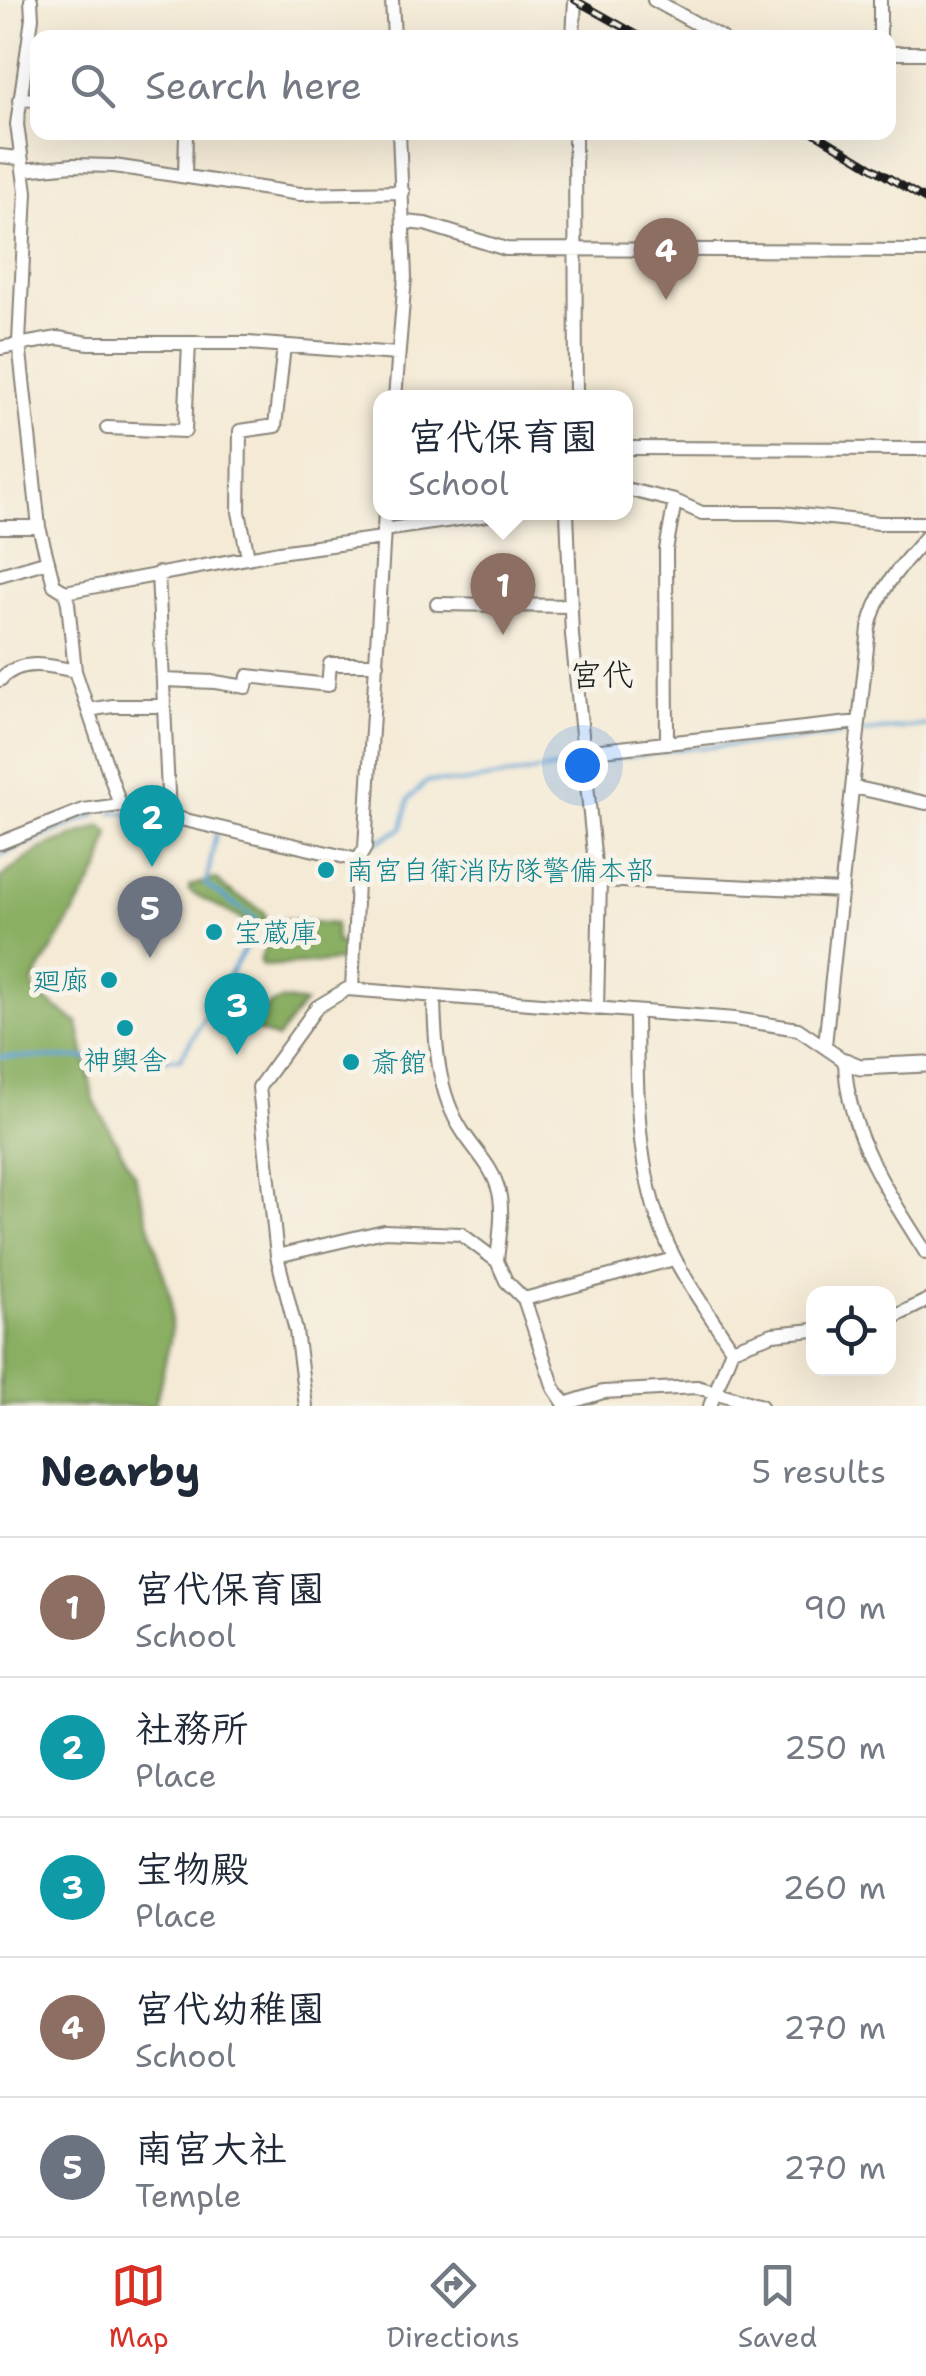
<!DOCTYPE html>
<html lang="en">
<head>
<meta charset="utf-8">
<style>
  body { margin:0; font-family:"Shantell Sans","Klee One",sans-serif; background:#f6f6f7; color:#1f2937 }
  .controls { position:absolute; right:30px; bottom:30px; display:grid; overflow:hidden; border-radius:20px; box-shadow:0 10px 40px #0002 }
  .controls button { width:90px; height:90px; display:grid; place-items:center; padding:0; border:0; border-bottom:2px solid #e0e1e3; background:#fff; color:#1f2937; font:50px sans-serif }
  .you { position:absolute; left:582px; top:765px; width:35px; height:35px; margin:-25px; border:8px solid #fff; border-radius:50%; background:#1a73e8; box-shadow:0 0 0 15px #1a73e833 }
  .badge { display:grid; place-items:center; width:65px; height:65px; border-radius:50%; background:#d93025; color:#fff; font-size:32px; font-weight:700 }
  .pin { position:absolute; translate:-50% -82px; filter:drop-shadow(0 2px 5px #0008) }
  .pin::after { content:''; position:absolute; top:52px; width:35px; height:30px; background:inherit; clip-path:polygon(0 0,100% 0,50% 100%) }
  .popup { position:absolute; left:373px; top:390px; width:260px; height:130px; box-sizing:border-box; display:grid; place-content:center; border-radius:20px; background:#fff; filter:drop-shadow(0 2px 8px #0005); font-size:32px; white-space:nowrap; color:#747a83 }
  .popup b { font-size:38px; color:#1f2937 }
  .popup::after { content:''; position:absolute; left:50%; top:100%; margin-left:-20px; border:20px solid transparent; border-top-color:#fff }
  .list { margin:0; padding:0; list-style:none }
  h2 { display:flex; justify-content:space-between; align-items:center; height:130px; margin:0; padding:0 40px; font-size:42px }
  h2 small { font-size:32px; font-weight:400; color:#747a83 }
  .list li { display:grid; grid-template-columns:65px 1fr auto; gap:30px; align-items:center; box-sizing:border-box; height:140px; padding:0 40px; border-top:2px solid #e0e1e3 }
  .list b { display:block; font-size:38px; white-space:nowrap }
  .list p { margin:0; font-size:32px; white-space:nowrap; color:#747a83 }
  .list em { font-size:32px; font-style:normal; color:#747a83 }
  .icon { flex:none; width:55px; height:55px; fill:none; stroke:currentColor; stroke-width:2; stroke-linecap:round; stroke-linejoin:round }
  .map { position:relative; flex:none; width:926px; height:1406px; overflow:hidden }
  .search { position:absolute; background:#fff; box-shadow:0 10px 40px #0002; left:30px; right:30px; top:30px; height:110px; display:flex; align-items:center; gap:25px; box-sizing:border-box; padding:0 35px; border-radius:20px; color:#747a83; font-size:38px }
  .sheet { height:830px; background:#fff }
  nav { display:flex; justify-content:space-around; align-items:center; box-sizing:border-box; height:140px; border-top:2px solid #e0e1e3; background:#fff; font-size:28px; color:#747a83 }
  nav a { display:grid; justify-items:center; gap:5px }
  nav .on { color:#d93025 }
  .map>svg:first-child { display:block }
  .forest { fill:#8aaf64; stroke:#536640; stroke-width:2.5 }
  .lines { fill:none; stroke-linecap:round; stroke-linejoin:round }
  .stream { stroke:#5ea3d3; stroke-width:4 }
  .minor-casing { stroke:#888378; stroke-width:16 }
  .tertiary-casing { stroke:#888378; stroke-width:19 }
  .minor { stroke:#fff; stroke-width:12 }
  .tertiary { stroke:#fff; stroke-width:15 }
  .rail-casing { stroke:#1c1c1c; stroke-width:8 }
  .rail { stroke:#f7f3e8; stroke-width:4; stroke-dasharray:11; stroke-linecap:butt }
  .culture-dot { fill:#0f9aa8; stroke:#f7f3e8; stroke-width:4 }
  .labels { text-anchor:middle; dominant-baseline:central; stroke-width:10; stroke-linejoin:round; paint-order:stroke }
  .culture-label { font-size:28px; fill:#0d838f; stroke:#f7f3e8; text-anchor:start }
  .quarter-label { font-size:32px; fill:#1c1c1c; stroke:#f7f3e8 }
</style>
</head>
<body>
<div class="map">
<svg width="926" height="1406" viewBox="0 0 926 1406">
  <rect width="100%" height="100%" fill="#f7f3e8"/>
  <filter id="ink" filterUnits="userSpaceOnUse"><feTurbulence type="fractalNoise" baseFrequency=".01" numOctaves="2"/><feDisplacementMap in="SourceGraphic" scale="20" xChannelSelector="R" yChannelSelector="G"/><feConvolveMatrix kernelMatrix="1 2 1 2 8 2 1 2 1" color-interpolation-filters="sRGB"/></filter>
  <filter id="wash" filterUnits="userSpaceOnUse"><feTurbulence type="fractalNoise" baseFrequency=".0048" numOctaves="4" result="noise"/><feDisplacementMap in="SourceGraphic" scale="40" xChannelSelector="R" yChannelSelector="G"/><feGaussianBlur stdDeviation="2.25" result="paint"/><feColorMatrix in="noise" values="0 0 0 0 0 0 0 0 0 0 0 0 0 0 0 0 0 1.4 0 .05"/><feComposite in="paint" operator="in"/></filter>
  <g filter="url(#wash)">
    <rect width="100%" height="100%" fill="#f4ead5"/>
    <path class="forest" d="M101 826 110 833 100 869 33 982 35 992 78 1023 94 1101 135 1176 171 1299V1336L155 1406H0V878L42 848Z
      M216 879 226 889 263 911 266 917 260 929 189 891V886Z
      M274 919 335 924 336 942 344 944 343 961 262 966 260 962Z
      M285 1000 304 1003 277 1039 255 1030C254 1015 270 1001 285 1000Z"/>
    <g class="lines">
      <path class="stream" d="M112 812 132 814
        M375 843 402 828 409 798 428 781 460 783 679 749 768 743 926 725
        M0 855 97 814
        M0 1057 180 1059 257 928 256 919 206 885 216 833"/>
    </g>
  </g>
  <g filter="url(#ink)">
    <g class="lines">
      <defs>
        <path id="minor" d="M31 0 32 18 17 124 26 192 19 343 39 527 54 585 65 592 68 603 75 671 120 805
          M392 0 394 38
          M654 0 722 38
          M880 0V38
          M573 38 575 0
          M888 53H926
          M19 100 38 99
          M575 132 576 398
          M0 156 19 158
          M24 170 73 165 114 166 300 194 403 192
          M185 176 186 132
          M405 222 425 224 506 249 926 251
          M0 348 58 338 89 343H248L398 354
          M395 398 405 277 399 132
          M107 428 185 431 189 343
          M626 448 926 449
          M626 489 675 501 702 513H781L879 523H926
          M567 512 572 635 596 874 600 880 842 891
          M0 527H39
          M383 530 508 512
          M248 557 239 512 240 431 275 426 284 346
          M158 573 169 815
          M0 575 48 561
          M65 592 279 552 382 538
          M437 604 571 606
          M0 680C19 658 49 665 75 671
          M163 680 215 682 246 687 248 676 328 685 330 664H377
          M88 710 113 706H162
          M667 741 666 550 675 501
          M583 752 859 722
          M853 787 926 803
          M0 843 83 810 120 805 358 860
          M352 989 358 860 365 848 385 512
          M434 998C435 1043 437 1093 463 1132 476 1152 493 1167 499 1192 504 1213 499 1239 497 1261
          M597 1009 600 880
          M636 1013C637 1096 635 1182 674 1257 690 1289 713 1319 732 1349L710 1406
          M825 1045 869 628C877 590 901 566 926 537
          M277 1256 384 1231 461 1234 497 1261 506 1281 524 1299 554 1388 566 1406
          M524 1299 674 1259
          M888 1320 926 1301
          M732 1349 773 1334 814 1330
          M565 1404 603 1392 697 1387 761 1406
          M306 1406 296 1331 277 1256 259 1087 317 1007 347 989 735 1019 798 1029 845 1061C847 1135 888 1192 926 1253"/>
        <path id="tertiary" d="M845 1061 860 1067 926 1064"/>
      </defs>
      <use href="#minor" class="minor-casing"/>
      <use href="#tertiary" class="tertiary-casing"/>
      <use href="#minor" class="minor"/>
      <use href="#tertiary" class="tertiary"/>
      <defs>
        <path id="rail" d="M575 0 643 38
          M813 132 926 200"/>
      </defs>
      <use href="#rail" class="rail-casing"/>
      <use href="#rail" class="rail"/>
    </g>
  </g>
  <g class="culture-dot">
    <circle cx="326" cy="870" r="10"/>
    <circle cx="214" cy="932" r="10"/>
    <circle cx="109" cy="980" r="10"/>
    <circle cx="125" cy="1028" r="10"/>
    <circle cx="351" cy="1062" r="10"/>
  </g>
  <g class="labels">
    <g class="culture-label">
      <text x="346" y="870">南宮自衛消防隊警備本部</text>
      <text x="234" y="932">宝蔵庫</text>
      <text x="89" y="980" text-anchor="end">廻廊</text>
      <text x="125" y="1060" text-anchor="middle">神輿舎</text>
      <text x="371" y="1062">斎館</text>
    </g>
    <g class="quarter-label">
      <text x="602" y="674">宮代</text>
    </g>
  </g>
</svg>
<div class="controls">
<button><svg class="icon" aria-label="locate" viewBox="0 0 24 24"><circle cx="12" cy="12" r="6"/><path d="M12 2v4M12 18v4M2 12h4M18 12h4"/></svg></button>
</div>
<div class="you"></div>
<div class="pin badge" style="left:503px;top:635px;background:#8d6e63">1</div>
<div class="popup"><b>宮代保育園</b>School</div>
<div class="pin badge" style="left:152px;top:867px;background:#0f9aa8">2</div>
<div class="pin badge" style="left:237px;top:1055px;background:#0f9aa8">3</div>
<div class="pin badge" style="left:666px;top:300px;background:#8d6e63">4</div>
<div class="pin badge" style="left:150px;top:958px;background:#6b7280">5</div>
<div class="search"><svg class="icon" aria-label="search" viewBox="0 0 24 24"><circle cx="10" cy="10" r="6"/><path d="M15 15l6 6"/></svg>Search here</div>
</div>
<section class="sheet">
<h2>Nearby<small>5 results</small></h2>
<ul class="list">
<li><span class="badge" style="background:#8d6e63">1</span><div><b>宮代保育園</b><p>School</p></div><em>90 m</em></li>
<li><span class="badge" style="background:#0f9aa8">2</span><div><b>社務所</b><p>Place</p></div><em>250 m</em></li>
<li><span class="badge" style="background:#0f9aa8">3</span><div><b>宝物殿</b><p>Place</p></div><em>260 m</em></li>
<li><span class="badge" style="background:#8d6e63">4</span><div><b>宮代幼稚園</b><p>School</p></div><em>270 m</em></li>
<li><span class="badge" style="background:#6b7280">5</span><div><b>南宮大社</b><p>Temple</p></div><em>270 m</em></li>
</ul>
</section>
<nav>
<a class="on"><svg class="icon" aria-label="map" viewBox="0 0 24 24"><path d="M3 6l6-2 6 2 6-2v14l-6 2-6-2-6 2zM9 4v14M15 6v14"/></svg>Map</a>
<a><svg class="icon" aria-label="directions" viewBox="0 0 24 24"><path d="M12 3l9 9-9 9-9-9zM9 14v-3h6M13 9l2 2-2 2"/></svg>Directions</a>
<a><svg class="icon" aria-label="saved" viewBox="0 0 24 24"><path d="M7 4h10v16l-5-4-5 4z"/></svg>Saved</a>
</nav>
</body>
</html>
